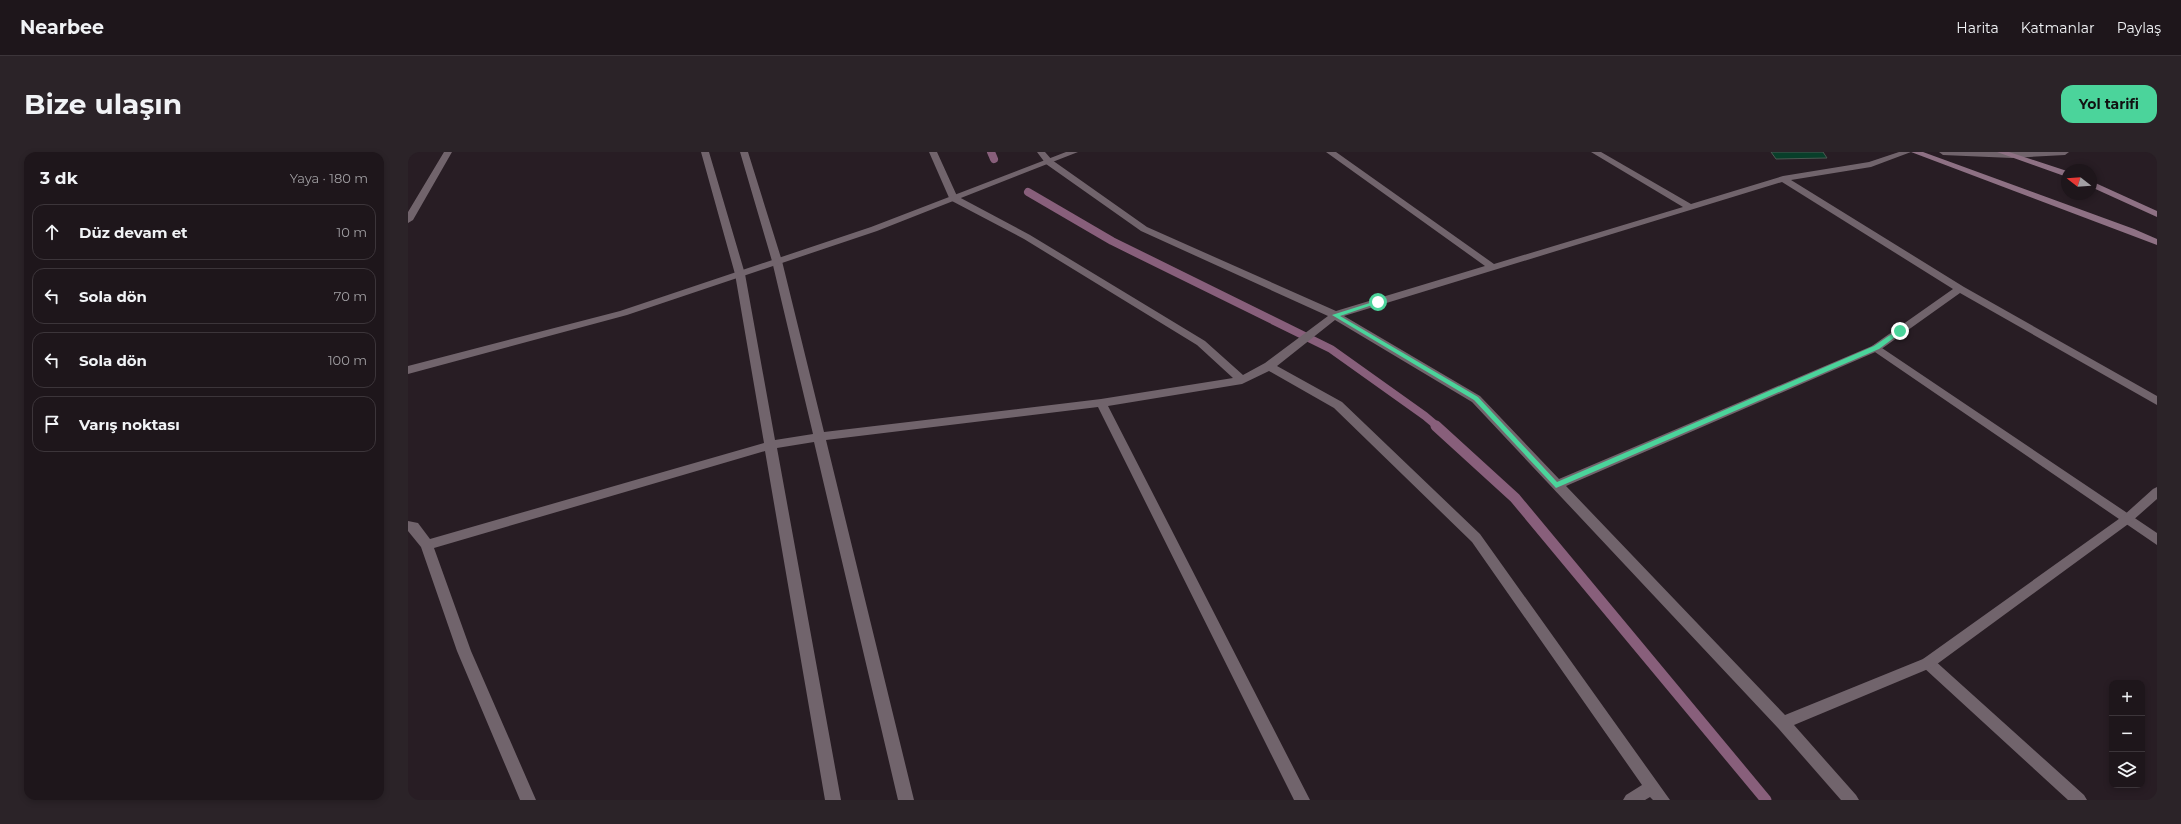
<!DOCTYPE html>
<html lang="tr">
<head>
<meta charset="utf-8">
<style>
  body { margin:0; font-family:Montserrat,sans-serif; background:#2b2328; color:#f1f3f6 }
  .controls { position:absolute; right:12px; bottom:12px; display:grid; overflow:hidden; border-radius:8px; box-shadow:0 2px 6px #0003 }
  .controls button { width:36px; height:36px; display:grid; place-items:center; padding:0; border:0; border-bottom:1px solid #3c353a; background:#1e161b; color:#f1f3f6; font:20px sans-serif }
  .compass { position:absolute; left:1653px; top:12px; width:36px; height:36px; border-radius:50%; background:#1e161b; box-shadow:0 2px 6px #0003; rotate:287deg }
  .stop { position:absolute; width:12px; height:12px; margin:-9px; border:3px solid #4bd49b; border-radius:50%; background:#fff }
  .stop.end { background:#4bd49b; border-color:#fff; box-shadow:0 1px 4px #0008 }
  .list { margin:0; padding:0; list-style:none }
  h2 { display:flex; justify-content:space-between; align-items:center; height:52px; margin:0; padding:0 16px; font-size:17px }
  h2 small { font-size:13px; font-weight:400; color:#a19fa3 }
  .list li { display:grid; grid-template-columns:26px 1fr auto; gap:12px; align-items:center; box-sizing:border-box; height:56px; margin:0 8px 8px; padding:0 8px; border:1px solid #3c353a; border-radius:12px }
  .list b { display:block; font-size:15px; white-space:nowrap }
  .list em { font-size:13px; font-style:normal; color:#a19fa3 }
  .icon { flex:none; width:22px; height:22px; fill:none; stroke:currentColor; stroke-width:2; stroke-linecap:round; stroke-linejoin:round }
  .map { position:relative; flex:none; width:1749px; height:648px; overflow:hidden; border-radius:12px }
  header { display:flex; align-items:center; gap:24px; box-sizing:border-box; height:56px; padding:0 20px; background:#1e161b; border-bottom:1px solid #3c353a }
  header strong { font-size:19px }
  nav { display:flex; gap:22px; margin-inline-start:auto; font-size:14px }
  .intro { display:flex; align-items:center; justify-content:space-between; box-sizing:border-box; height:96px; padding:0 24px }
  h1 { margin:0; font-size:28px }
  .button { padding:10px 18px; border-radius:12px; background:#4bd49b; color:#111; font-size:14px; font-weight:700 }
  main { display:flex; gap:24px; padding:0 24px }
  aside { flex:1; background:#1e161b; border-radius:12px; box-shadow:0 2px 6px #0003 }
  .map>svg:first-child { display:block }
  .lines { fill:none; stroke-linecap:round; stroke-linejoin:round }
  .stream-far1 { stroke:#885f7b; stroke-width:8 }
  .stream { stroke:#885f7b; stroke-width:11 }
  .building { fill:#083f2a; stroke:#4c5952 }
  .service { fill:#71646c; fill-rule:evenodd }
  .minor { fill:#71646c; fill-rule:evenodd }
  .tertiary { fill:#71646c; fill-rule:evenodd }
  .secondary { fill:#8e7184; fill-rule:evenodd }
  .route { fill:#4bd49b }
</style>
</head>
<body>
<header>
<strong>Nearbee</strong>
<nav><a>Harita</a><a>Katmanlar</a><a>Paylaş</a></nav>
</header>
<div class="intro"><h1>Bize ulaşın</h1><a class="button">Yol tarifi</a></div>
<main>
<aside>
<h2>3 dk<small>Yaya · 180 m</small></h2>
<ul class="list">
<li><svg class="icon" aria-label="ahead" viewBox="0 0 24 24"><path d="M12 20V5M6 11l6-6 6 6"/></svg><div><b>Düz devam et</b></div><em>10 m</em></li>
<li><svg class="icon" aria-label="left" viewBox="0 0 24 24"><path d="M17 20v-9H6M10 6l-5 5 5 5"/></svg><div><b>Sola dön</b></div><em>70 m</em></li>
<li><svg class="icon" aria-label="left" viewBox="0 0 24 24"><path d="M17 20v-9H6M10 6l-5 5 5 5"/></svg><div><b>Sola dön</b></div><em>100 m</em></li>
<li><svg class="icon" aria-label="arrive" viewBox="0 0 24 24"><path d="M6 21V4h12l-3 4 3 4H6"/></svg><div><b>Varış noktası</b></div></li>
</ul>
</aside>
<div class="map">
<svg width="1749" height="648" viewBox="0 0 1749 648">
  <rect width="100%" height="100%" fill="#281d24"/>
  <g class="lines">
    <path class="stream-far1" d="M583 0 586 7
      M620 40 704 89 923 197 1017 264 1030 275"/>
    <path class="stream" d="M1028 274 1107 346 1358 648"/>
  </g>
  <path class="building" d="M1363 0H1415L1419 6 1368 7Z"/>
  <g class="lines">
    <path class="service" d="M1468 192 1749 381V393L1464 198 1463 196 1464 194Z
      M1520 505 1525 507 1676 643 1679 648H1660L1515 515 1513 511 1515 507Z"/>
    <path class="minor" d="M36 0H44L5 68 0 71V60Z
      M293 0H301L337 122 367 288 405 282 364 109 332 0H340L374 109 416 280 693 247 825 226 789 193 616 87 542 48 521 0H529L549 44 622 83 797 189 835 223 857 211 920 164 733 79 638 12 629 0H637L644 8 739 75 928 159 1077 114 918 0H928L1086 112 1275 55 1183 0H1193L1283 52 1375 24 1461 10 1491 0H1503L1463 15 1383 28 1556 135 1749 244V253L1552 141 1472 198 1158 334 1377 563 1515 507 1715 364 1745 337 1749 335V347L1723 370 1525 515 1386 573 1448 643 1451 648H1433L1370 576 1064 250 927 168 869 214 934 250 1072 382 1262 648H1245L1242 645 1237 648H1215L1218 643 1234 633 1064 390 926 256 861 219 834 232 700 254 902 648H886L690 255 418 288 506 648H490L406 290 369 296 433 648H417L357 299 26 396 63 499 128 648H112L49 499 13 395 0 379V369L10 371 22 387 356 291 327 122ZM1374 30 1545 137 1464 194 1151 327 1072 244 936 164Z
      M1531 0H1661L1657 3 1604 6 1535 3Z"/>
    <path class="tertiary" d="M658 0H670L469 79 219 163 0 222V214L212 159 463 75Z"/>
    <path class="secondary" d="M1503 0H1515L1726 77 1749 87V93Z
      M1589 0H1601L1659 19V25Z
      M1683 29 1749 59V65L1683 35Z"/>
  </g>
  <path class="route" d="M968 149 973 150 932 164 1070 245 1149 330 1466 194 1491 177 1495 179 1471 197 1148 336 1066 248 924 163Z"/>
</svg>
<div class="controls">
<button>+</button>
<button>−</button>
<button><svg class="icon" aria-label="layers" viewBox="0 0 24 24"><path d="M12 4l9 5-9 5-9-5zM3 14l9 5 9-5"/></svg></button>
</div>
<svg class="compass" viewBox="-18 -18 36 36"><path d="M0-13l5 13h-10z" fill="#e53935"/><path d="M0 13l5-13h-10z" fill="#a19fa3"/></svg>
<div class="stop" style="left:970px;top:150px"></div>
<div class="stop end" style="left:1492px;top:179px"></div>
</div>
</main>
</body>
</html>
